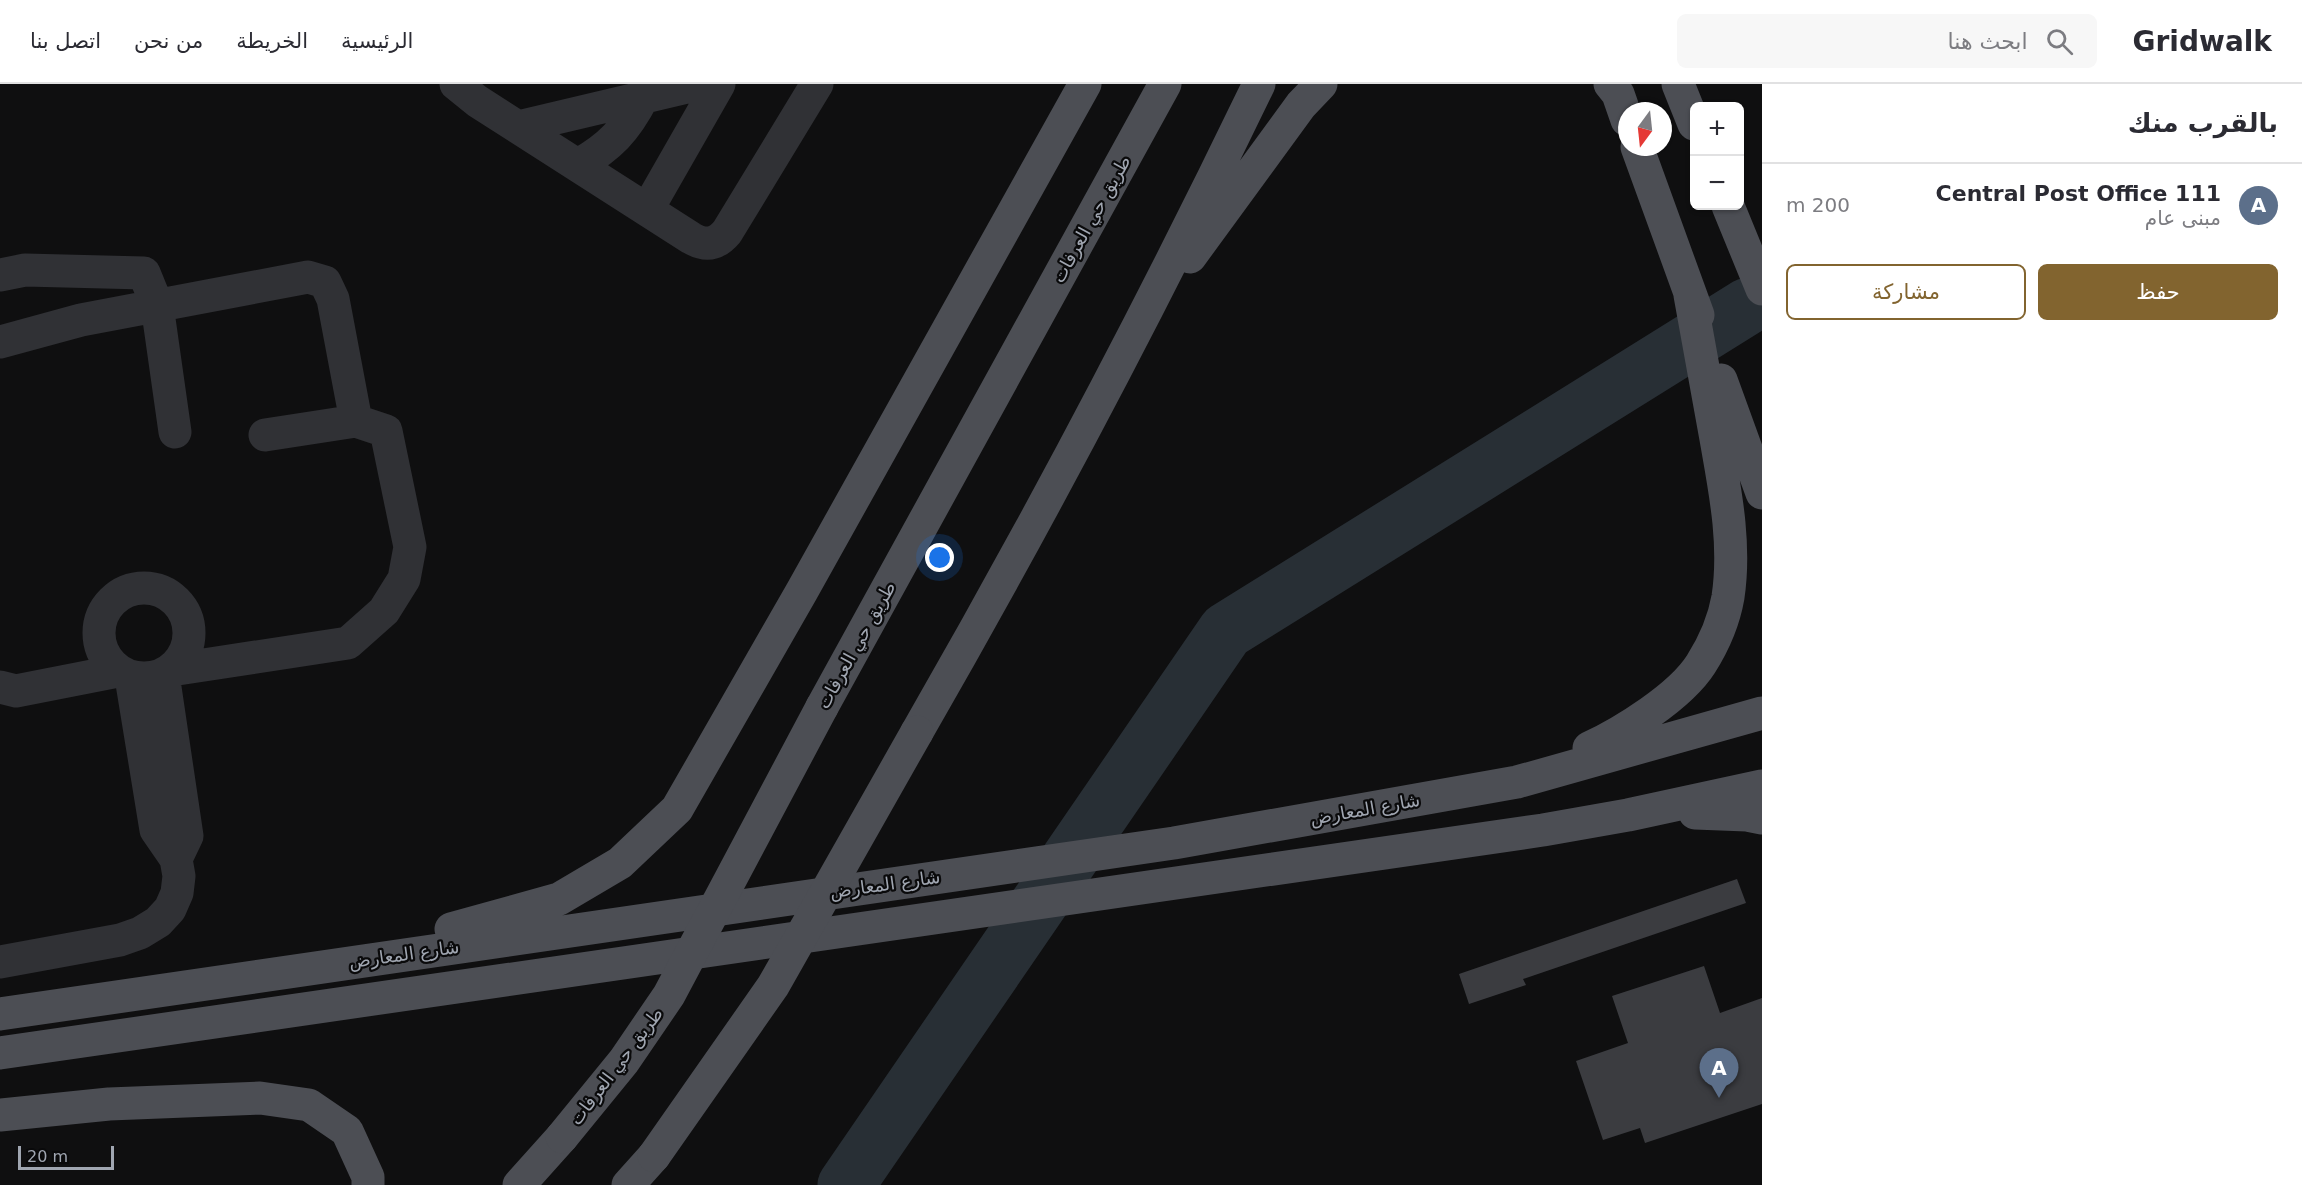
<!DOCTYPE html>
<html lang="ar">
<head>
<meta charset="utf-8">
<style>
  body { margin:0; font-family:"DejaVu Sans",Vazirmatn,sans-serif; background:#f7f7f7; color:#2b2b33; direction:rtl }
  .controls { position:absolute; right:18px; top:18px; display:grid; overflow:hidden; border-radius:9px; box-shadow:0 2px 4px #0004 }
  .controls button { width:54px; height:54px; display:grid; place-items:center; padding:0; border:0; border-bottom:2px solid #e1e1e2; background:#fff; color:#2b2b33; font:30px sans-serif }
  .compass { position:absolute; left:1618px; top:18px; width:54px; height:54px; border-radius:50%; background:#fff; box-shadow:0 2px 4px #0004; rotate:195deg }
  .scale { position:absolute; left:18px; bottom:15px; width:96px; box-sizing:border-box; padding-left:6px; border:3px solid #a0a6b1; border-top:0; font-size:16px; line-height:21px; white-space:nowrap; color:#a0a6b1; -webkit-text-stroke:4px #0a0a0b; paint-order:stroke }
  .you { position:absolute; left:940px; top:474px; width:21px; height:21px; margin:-15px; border:4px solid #fff; border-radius:50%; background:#1a73e8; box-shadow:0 0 0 9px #1a73e833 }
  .badge { display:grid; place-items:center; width:39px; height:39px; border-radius:50%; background:#82642f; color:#fff; font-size:20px; font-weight:700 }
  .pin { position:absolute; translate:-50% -50px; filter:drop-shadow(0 2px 3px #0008) }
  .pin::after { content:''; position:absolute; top:32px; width:21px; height:18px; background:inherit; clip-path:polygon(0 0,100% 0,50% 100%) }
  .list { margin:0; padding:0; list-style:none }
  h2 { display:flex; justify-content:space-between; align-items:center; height:78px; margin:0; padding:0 24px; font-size:26px }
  h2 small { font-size:20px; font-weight:400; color:#7c7c81 }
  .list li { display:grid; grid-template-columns:39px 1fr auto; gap:18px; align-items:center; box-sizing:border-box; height:84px; padding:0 24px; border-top:2px solid #e1e1e2 }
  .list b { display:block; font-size:22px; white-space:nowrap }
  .list p { margin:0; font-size:20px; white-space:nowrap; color:#7c7c81 }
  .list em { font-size:20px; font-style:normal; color:#7c7c81 }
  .actions { display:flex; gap:12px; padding:18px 24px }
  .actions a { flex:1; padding:14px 0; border:2px solid #82642f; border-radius:9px; text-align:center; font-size:21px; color:#82642f }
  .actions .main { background:#82642f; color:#fff }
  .icon { flex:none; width:33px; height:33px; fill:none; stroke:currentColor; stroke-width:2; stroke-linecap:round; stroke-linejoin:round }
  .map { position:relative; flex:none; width:1762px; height:1101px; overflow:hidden; direction:ltr }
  header { display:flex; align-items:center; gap:36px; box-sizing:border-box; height:84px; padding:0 30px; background:#fff; border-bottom:2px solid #e1e1e2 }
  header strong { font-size:28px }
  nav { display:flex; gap:33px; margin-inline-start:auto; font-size:21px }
  .search { width:420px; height:54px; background:#f7f7f7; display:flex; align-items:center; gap:15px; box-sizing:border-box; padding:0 21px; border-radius:9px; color:#7c7c81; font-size:22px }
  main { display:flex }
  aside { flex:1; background:#fff }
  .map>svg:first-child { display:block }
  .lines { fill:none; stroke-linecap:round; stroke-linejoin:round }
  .river { stroke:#282f35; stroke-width:57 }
  .building { fill:#3b3c40 }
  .minor { stroke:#303135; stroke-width:33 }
  .major { stroke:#4c4e54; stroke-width:33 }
  .major-bridge { stroke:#4c4e54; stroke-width:33 }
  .labels { text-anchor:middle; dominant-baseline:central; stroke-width:4.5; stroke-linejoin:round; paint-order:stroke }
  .street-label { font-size:18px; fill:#a0a6b1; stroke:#0a0a0b }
</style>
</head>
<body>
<header>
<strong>Gridwalk</strong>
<div class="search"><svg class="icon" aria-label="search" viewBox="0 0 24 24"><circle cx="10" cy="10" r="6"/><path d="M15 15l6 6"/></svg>ابحث هنا</div>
<nav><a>الرئيسية</a><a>الخريطة</a><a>من نحن</a><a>اتصل بنا</a></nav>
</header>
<main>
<aside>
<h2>بالقرب منك<small></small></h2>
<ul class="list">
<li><span class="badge" style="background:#5c6f8a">A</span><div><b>Central Post Office 111</b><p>مبنى عام</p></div><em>200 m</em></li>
</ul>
<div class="actions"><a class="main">حفظ</a><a>مشاركة</a></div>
</aside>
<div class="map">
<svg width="1762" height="1101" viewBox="0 0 1762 1101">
  <rect width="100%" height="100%" fill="#0f0f10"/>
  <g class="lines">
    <path class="river" d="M846 1101 1226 547 1748 222"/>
  </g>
  <path class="building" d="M1737 795 1746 819 1523 895 1526 901 1469 920 1459 890Z
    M1704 882 1720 929 1762 914V1020L1645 1059 1640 1044 1603 1056 1576 977 1628 959 1612 912Z"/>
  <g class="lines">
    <path class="minor" d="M456 0 477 17 691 154C705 162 716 161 727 148L817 0
      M518 43 700 0
      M578 81C610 63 626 46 643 13
      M647 126 719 0
      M0 191 25 186 144 189 157 221 175 348
      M0 258 81 236 308 193 325 198 333 215 356 337
      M99 549a45 45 0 1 1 90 0a45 45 0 1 1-90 0Z
      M171 586 348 559 384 527 404 495 410 463 386 347 356 337 265 351
      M163 590 187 752 176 775
      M0 603 16 607 118 587
      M0 878 120 856 140 849 158 838 170 825 177 809 179 792 176 775 156 746 131 593"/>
    <path class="major" d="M1610 0 1618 10 1627 36
      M1678 0 1694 40
      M1637 63 1698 231
      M1728 122 1762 205
      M1190 173 1301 21 1321 0
      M1721 296 1762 409
      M822 623 1165 0
      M917 648C1039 436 1153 220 1259 0
      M1589 664C1623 648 1680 613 1701 580 1713 561 1724 536 1728 513 1736 460 1725 406 1716 355 1707 307 1699 259 1690 211
      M1695 729 1747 731 1762 734
      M451 845 559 815 620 779 677 725 802 507 1085 0
      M0 930 1174 759 1517 698 1762 629
      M0 969 1543 746 1628 731 1762 702
      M0 1031 109 1020 260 1014 309 1021 347 1047 368 1093V1101
      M519 1101 562 1053
      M628 1101 654 1072"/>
    <path class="major-bridge" d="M562 1053 624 977 669 911 822 623
      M654 1072 773 902 917 648"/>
  </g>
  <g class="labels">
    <g class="street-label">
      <text transform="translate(1091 135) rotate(-61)">طريق حي العرفات</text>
      <text transform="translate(856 561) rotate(-61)">طريق حي العرفات</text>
      <text transform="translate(1365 725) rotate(-10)">شارع المعارض</text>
      <text transform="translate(885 800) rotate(-8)">شارع المعارض</text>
      <text transform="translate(404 870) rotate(-8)">شارع المعارض</text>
      <text transform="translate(616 982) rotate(-53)">طريق حي العرفات</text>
    </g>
  </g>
</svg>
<div class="controls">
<button>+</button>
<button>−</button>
</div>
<svg class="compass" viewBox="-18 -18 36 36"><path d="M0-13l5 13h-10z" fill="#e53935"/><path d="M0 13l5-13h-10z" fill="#7c7c81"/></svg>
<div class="scale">20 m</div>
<div class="you"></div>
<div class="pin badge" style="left:1719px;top:1014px;background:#5c6f8a">A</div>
</div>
</main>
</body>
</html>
